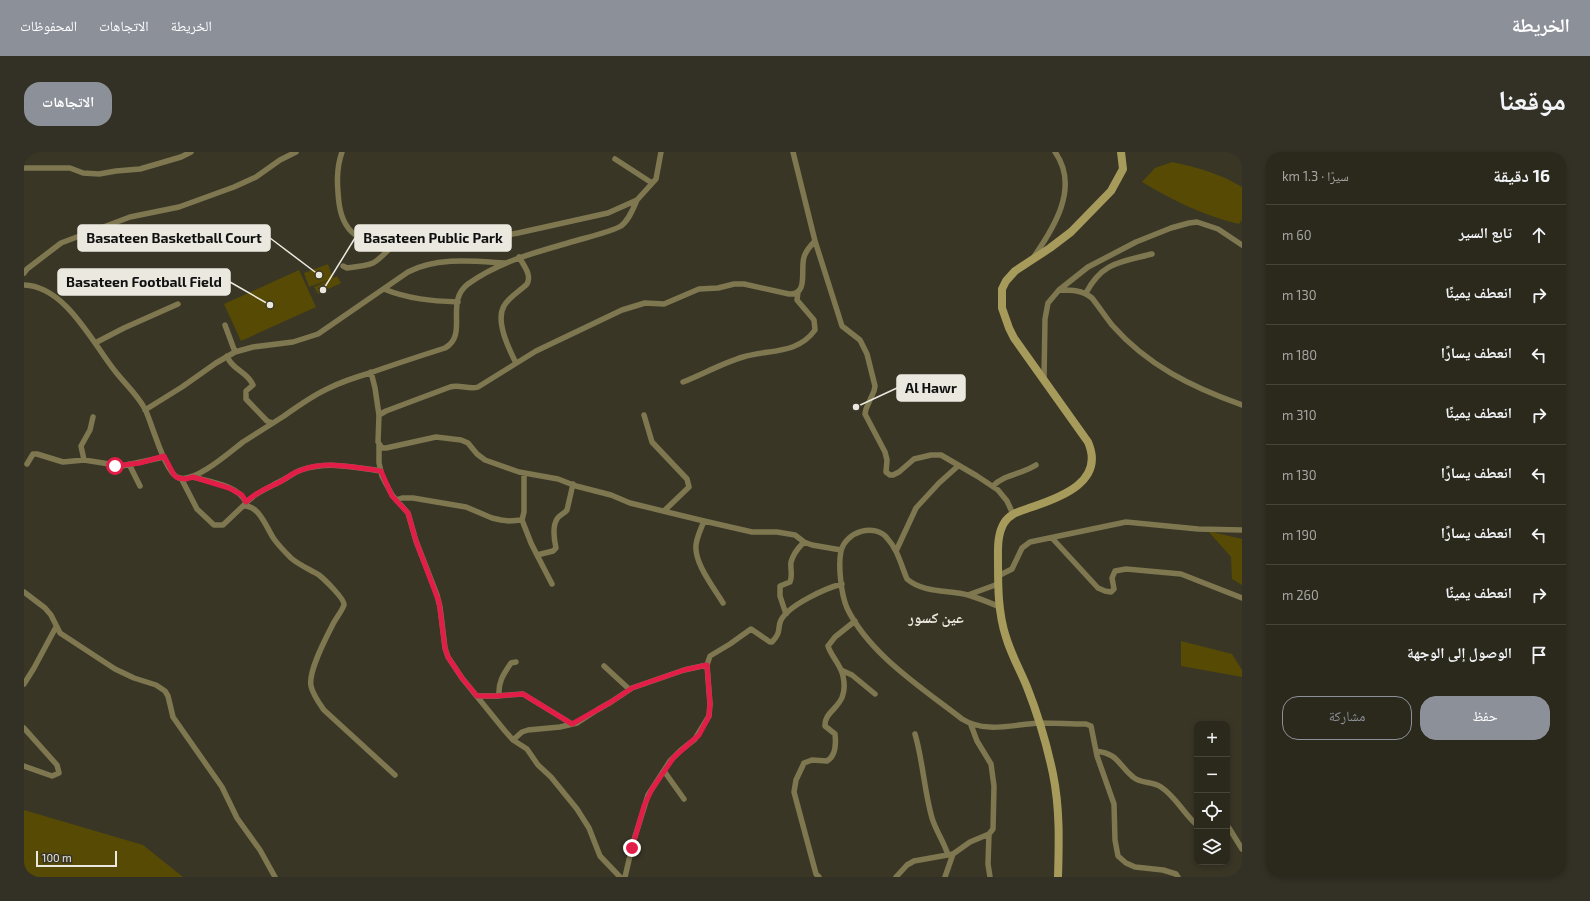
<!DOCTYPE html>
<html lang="ar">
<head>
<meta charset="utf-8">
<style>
  body { margin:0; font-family:"Exo 2","Noto Naskh Arabic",sans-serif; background:#333025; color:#f1f3f6; direction:rtl }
  .controls { position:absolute; right:12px; bottom:12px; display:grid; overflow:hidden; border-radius:8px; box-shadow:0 2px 6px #0003 }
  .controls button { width:36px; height:36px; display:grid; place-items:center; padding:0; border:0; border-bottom:1px solid #47443b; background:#2b281c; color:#f1f3f6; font:20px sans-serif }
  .scale { position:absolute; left:12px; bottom:10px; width:81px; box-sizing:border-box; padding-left:4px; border:2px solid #ebe9df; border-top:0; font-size:11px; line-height:14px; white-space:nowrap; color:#ebe9df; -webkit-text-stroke:3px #393626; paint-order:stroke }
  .stop { position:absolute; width:12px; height:12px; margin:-9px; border:3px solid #e11d48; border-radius:50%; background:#fff }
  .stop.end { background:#e11d48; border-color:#fff; box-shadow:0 1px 4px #0008 }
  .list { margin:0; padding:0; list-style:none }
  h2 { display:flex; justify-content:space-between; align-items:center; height:52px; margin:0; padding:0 16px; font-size:17px }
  h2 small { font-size:13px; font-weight:400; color:#a6a6a3 }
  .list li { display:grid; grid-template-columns:26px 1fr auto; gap:12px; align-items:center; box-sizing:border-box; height:60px; padding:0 16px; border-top:1px solid #47443b }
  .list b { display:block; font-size:15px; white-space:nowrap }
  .list em { font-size:13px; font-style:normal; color:#a6a6a3 }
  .actions { display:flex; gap:8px; padding:12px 16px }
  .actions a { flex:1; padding:9px 0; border:1px solid #8c9099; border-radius:16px; text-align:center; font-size:14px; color:#8c9099 }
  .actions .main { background:#8c9099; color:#fff }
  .icon { flex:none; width:22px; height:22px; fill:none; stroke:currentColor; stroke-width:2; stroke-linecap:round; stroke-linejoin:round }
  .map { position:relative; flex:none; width:1218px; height:725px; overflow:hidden; direction:ltr; border-radius:16px }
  header { display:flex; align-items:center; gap:24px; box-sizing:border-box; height:56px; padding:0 20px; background:#8c9099; color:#fff }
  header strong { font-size:19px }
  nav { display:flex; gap:22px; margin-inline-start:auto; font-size:14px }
  .intro { display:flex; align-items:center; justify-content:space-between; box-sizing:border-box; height:96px; padding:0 24px }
  h1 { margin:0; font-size:28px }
  .button { padding:10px 18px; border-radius:16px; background:#8c9099; color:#fff; font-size:14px; font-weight:700 }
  main { display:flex; gap:24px; padding:0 24px }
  aside { flex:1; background:#2b281c; border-radius:16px; box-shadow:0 2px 6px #0003 }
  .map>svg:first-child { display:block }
  .green { fill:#564a04 }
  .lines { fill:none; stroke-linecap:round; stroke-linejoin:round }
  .street { stroke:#7e7750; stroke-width:5.5 }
  .secondary { stroke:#a79b5c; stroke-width:8 }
  .route { stroke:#e11d48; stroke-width:5 }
  .labels { text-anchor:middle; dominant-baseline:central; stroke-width:3.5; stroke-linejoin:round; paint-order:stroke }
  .quarter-label { font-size:15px; font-weight:bold; fill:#ebe9df; stroke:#393626 }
  .leader { fill:none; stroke:#ebe9df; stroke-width:1.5 }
  .callout-dot { fill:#ebe9df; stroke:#393626; stroke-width:1.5 }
  .callout { fill:#ebe9df; stroke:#ebe9df; stroke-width:1.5 }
  .callout-label { font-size:14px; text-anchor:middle; font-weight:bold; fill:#111 }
</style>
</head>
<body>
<header>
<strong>الخريطة</strong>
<nav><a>الخريطة</a><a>الاتجاهات</a><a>المحفوظات</a></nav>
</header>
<div class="intro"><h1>موقعنا</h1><a class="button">الاتجاهات</a></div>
<main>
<aside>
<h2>16 دقيقة<small>سيرًا · 1.3 km</small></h2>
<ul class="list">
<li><svg class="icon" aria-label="ahead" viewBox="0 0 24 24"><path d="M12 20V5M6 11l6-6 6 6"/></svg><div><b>تابع السير</b></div><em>60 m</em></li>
<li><svg class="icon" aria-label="right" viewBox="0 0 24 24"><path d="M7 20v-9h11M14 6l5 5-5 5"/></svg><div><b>انعطف يمينًا</b></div><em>130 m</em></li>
<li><svg class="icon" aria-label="left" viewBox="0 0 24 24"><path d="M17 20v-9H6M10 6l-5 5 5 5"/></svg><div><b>انعطف يسارًا</b></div><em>180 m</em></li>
<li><svg class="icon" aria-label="right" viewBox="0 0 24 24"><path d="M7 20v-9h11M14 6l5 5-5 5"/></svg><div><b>انعطف يمينًا</b></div><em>310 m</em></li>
<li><svg class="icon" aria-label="left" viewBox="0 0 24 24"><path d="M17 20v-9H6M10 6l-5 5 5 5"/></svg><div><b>انعطف يسارًا</b></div><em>130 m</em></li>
<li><svg class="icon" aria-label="left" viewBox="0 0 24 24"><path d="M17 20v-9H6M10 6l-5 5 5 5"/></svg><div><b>انعطف يسارًا</b></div><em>190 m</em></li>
<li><svg class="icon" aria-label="right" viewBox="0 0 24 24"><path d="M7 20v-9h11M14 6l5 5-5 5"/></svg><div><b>انعطف يمينًا</b></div><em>260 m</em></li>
<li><svg class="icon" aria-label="arrive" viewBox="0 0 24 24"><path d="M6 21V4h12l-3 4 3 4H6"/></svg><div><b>الوصول إلى الوجهة</b></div></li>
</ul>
<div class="actions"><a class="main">حفظ</a><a>مشاركة</a></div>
</aside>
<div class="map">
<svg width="1218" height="725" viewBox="0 0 1218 725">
  <rect width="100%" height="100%" fill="#393626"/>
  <path class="green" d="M1148 10C1173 15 1197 22 1218 35V68L1215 72C1178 63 1150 49 1118 30L1131 16Z
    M304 112 309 126 313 124 317 131 294 142 290 135 307 127 285 135 280 121Z
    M275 118 292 155 217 189 200 152Z
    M1184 379 1218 387V433L1208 427 1207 405Z
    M1157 489 1208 502 1218 518V525L1157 514Z
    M0 658 119 693 159 725H0Z"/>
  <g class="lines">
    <path class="street" d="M318 0C312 17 313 33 315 51 320 89 345 92 378 92 386 92 396 94 405 93 419 90 432 83 446 80 457 78 467 82 479 83 484 83 489 82 494 81L584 61 613 48 632 27 637 0
      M769 0 791 89
      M591 7 628 31
      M0 16H46L59 21 75 22 92 19 116 17 157 5 167 0
      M1009 106C1030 76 1056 35 1031 0
      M319 114 323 116C351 113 350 113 370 92
      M0 121 3 117 37 91 106 65 155 55 210 35 232 25 256 8 272 0
      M0 133C41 134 68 190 91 219 101 232 113 242 121 257 128 271 141 322 155 326 171 331 206 300 219 290 233 281 246 273 260 264 274 254 288 244 303 237 317 230 332 225 346 221 371 212 396 204 421 196 445 183 420 150 444 132 476 109 513 100 551 89 561 86 589 79 597 74 605 68 609 57 613 48
      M360 137C384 147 408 149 434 150
      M1035 138C1048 138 1058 138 1068 146 1075 155 1081 164 1088 173 1124 214 1168 235 1218 253
      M1062 141C1078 110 1097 110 1128 102
      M201 173 211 200
      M71 191 100 176 154 152
      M203 204C207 217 224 220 229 233L222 239V247L243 269 249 271
      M492 211C485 197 471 169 480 154 485 145 496 139 503 132 508 123 500 114 495 105
      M347 220 351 236 355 263
      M1020 228 1021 167 1024 151 1035 138 1064 115 1112 90 1147 76 1165 71 1173 70 1194 77 1218 93
      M659 230C679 222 699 211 719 205 745 197 773 203 791 178L790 168 773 148 774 140
      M121 258 158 235 192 211 211 200 229 195 269 190 294 182 384 120C413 105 448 109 480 111
      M620 263 628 290 663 327 665 335 640 359
      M355 293V311L358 324 368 343 384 361 392 389 413 443 416 455 421 496 424 505 438 526 481 579 489 588 503 597 514 613 527 625 553 657 565 676 576 704 596 725
      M60 308 57 294 66 278 69 265
      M3 312 9 302H13L39 310 60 308 98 314 140 305
      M105 312 116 334
      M169 325C187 330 213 333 222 350
      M157 326 173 357 190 373H199L219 354C235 352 243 377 250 387 255 394 261 400 267 406 275 413 285 417 295 423 300 427 321 447 320 453 318 459 312 466 309 472 302 486 284 519 287 534 289 543 295 551 300 558L371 623
      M969 334C980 322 999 322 1012 313
      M372 348 378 346H389L442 355 468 366 477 368 485 369 498 368 500 360V321
      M219 354C229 342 242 337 255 330 262 327 269 321 277 318 303 309 330 315 357 319
      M498 368 507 391 513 403 529 399 532 396C530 387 528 375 533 367 535 363 540 362 543 358L549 332
      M680 369C677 377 673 384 672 393 670 411 690 436 699 451
      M1028 386 1074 436 1081 439 1087 440 1090 437 1088 426 1091 419 1102 417 1157 422 1218 446
      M817 398 788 393 780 390 771 383 753 380H728L680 369 606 351 587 343 552 334 534 327 495 320 461 308 453 302 444 291 437 288 412 285 362 296H358L354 290 355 263 362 259 426 235C436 232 445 238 454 235L512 199 598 158 621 151 640 152 675 137 694 136 710 132H720L765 142C785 143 776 118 780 105 782 99 786 94 791 89L818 174 836 188 843 202 851 234 850 239 842 257 841 262 861 300 863 308 862 320 866 323H869L875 320 890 307 907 303H917L953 324 974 338 983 349 989 362
      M872 399 892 356 915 331 934 314
      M513 403 528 432
      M974 424 988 417 998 396 1006 390 1102 370 1174 377 1218 378
      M0 440 21 456 27 463 36 481 91 517 110 526 132 533 141 539 144 544 149 565 198 635 213 666 236 698 251 725
      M944 443 974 432
      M976 455C966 451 955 446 944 443 924 438 899 441 883 427 877 413 874 398 863 386 851 371 822 379 817 399 814 413 817 442 823 456 845 502 898 536 938 567 962 582 990 572 1016 571 1031 571 1047 572 1062 572L1067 574 1073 604 1090 652 1091 688 1094 704 1102 711 1111 715 1139 718 1152 722 1154 725
      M762 462 756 444V434L766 430C769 423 766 417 767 410 769 402 775 395 780 390
      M580 514 605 537
      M817 518 828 523 851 542
      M0 532 10 516 32 475
      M453 544H471L499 542 548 572
      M475 544C474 530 479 523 487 511L492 510
      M0 576 33 613 35 621 28 624 0 614
      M891 582C899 609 900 638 908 666 912 679 920 690 924 703
      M489 588 498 580 504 578 536 575 553 571 573 558 587 550 608 536 660 518 683 513
      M1072 599C1095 602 1093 612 1109 625 1117 632 1128 629 1137 635 1152 645 1160 662 1173 673
      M640 619 660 647
      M1203 676H1205L1218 697
      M965 682 964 712 966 725
      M601 725 609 691 624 643 646 609 656 599 671 587 685 564 686 552 683 513 686 504 706 492 727 477 746 490H748C758 480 753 476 757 468 765 453 802 436 818 432
      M795 725 792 722 770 640 772 628 780 611 788 608 803 609C812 604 812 591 811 582L801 574C800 556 826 556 819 524 817 513 807 504 804 494L811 485 831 469
      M872 725 883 713 890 709 929 702 946 690 965 682 969 677 970 634 967 612 953 589 947 573
      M921 725 929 702"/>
    <path class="secondary" d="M1034 725C1035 691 1036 656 1029 622 1023 593 1014 563 1003 535 996 518 987 502 982 485 974 461 974 434 974 410 974 397 973 383 980 371 986 361 997 359 1008 355 1038 345 1081 329 1064 290L990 186 985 176 978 156V137L982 129 991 119 1026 96 1047 80 1087 39 1099 17 1097 0"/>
  </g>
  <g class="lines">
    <path class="route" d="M91 314 116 311 140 304 150 323 154 326 162 327 169 325 205 336 218 343 222 350C232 340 244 336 256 330 263 326 268 321 275 319 300 308 330 315 357 319L368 344 384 361 392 389 415 450 421 496 424 505 438 526 453 544H471L499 542 548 572 587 550 608 536 660 518 683 513 686 552 685 564 675 583 650 605 628 637 620 654 608 696"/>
  </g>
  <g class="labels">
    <g class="quarter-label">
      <text x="912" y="465">عين كسور</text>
    </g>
  </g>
  <path class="leader" d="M295 123L246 86M299 138L331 86M246 153L206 130M832 255L873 236"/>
  <g class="callout-dot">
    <circle cx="295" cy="123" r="4"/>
    <circle cx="299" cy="138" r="4"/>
    <circle cx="246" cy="153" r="4"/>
    <circle cx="832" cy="255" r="4"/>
  </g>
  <g class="callout">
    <rect x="54" y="73" width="192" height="26" rx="4"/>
    <rect x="331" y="73" width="156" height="26" rx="4"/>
    <rect x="34" y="117" width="172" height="26" rx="4"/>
    <rect x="873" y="223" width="68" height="26" rx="4"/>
  </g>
  <g class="callout-label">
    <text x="150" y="91">Basateen Basketball Court</text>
    <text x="409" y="91">Basateen Public Park</text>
    <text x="120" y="135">Basateen Football Field</text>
    <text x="907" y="241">Al Hawr</text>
  </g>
</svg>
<div class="controls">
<button>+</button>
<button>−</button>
<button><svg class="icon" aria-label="locate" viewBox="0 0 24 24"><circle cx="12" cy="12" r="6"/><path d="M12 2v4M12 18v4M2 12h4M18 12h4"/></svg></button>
<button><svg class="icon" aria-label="layers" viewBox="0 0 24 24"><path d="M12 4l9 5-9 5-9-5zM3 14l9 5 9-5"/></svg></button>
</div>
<div class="scale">100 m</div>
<div class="stop" style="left:91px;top:314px"></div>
<div class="stop end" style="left:608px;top:696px"></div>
</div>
</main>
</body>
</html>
